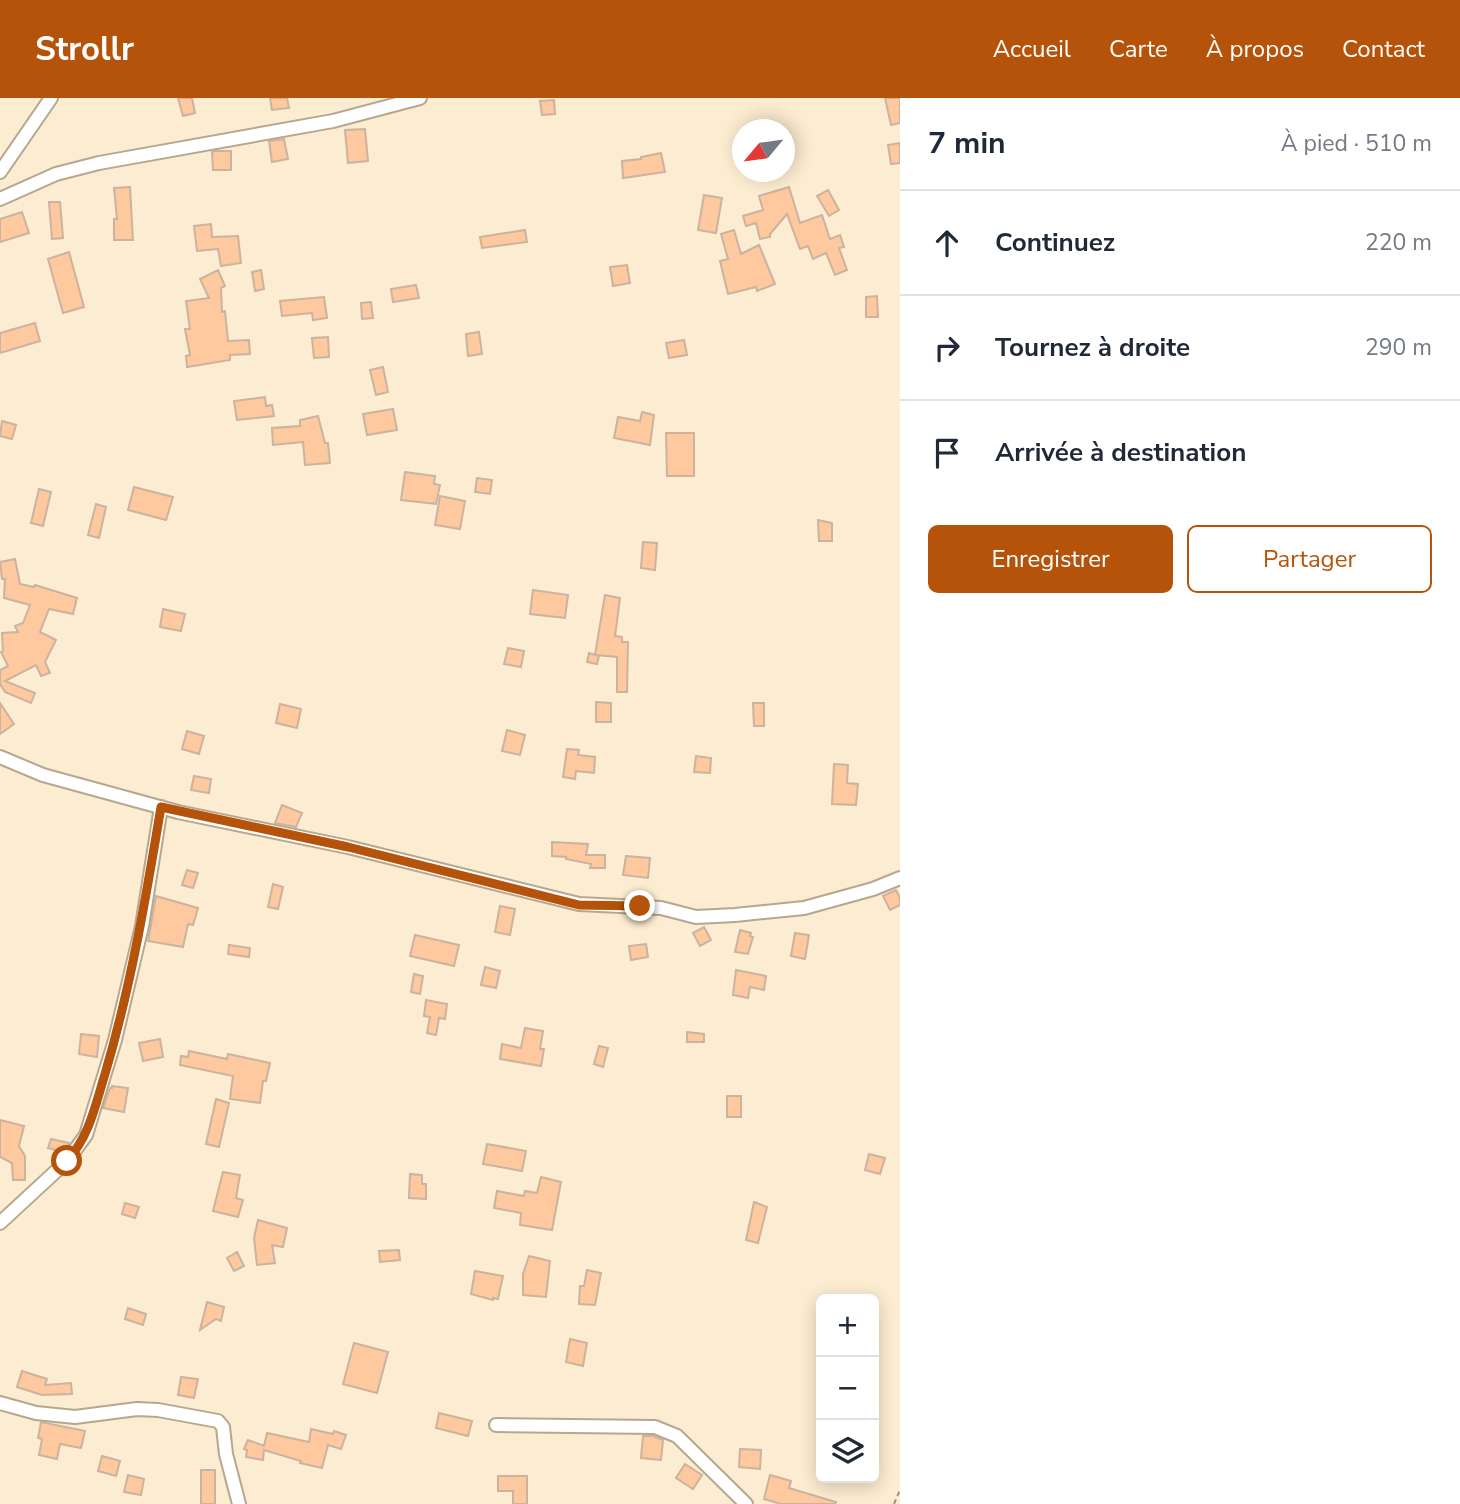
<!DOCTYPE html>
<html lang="fr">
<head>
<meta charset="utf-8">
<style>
  body { margin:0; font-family:"Nunito Sans",sans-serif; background:#f6f6f7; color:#1f2937 }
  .controls { position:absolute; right:21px; bottom:21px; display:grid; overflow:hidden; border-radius:10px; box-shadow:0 4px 18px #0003 }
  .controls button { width:63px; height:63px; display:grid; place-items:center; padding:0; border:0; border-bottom:2px solid #e0e1e3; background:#fff; color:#1f2937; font:35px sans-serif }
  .compass { position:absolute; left:732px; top:21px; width:63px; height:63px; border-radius:50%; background:#fff; box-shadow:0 4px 18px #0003; rotate:241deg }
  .stop { position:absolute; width:21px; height:21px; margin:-16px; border:5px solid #b45309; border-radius:50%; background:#fff }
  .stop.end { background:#b45309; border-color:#fff; box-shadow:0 2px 7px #0008 }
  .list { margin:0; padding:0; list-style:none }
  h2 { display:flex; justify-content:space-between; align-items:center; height:91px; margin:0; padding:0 28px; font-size:30px }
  h2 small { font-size:23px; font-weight:400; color:#747a83 }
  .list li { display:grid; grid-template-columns:46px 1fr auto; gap:21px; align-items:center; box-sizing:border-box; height:105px; padding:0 28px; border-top:2px solid #e0e1e3 }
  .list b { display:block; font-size:26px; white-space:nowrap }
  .list em { font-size:23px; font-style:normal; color:#747a83 }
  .actions { display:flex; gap:14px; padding:21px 28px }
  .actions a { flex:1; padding:16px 0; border:2px solid #b45309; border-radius:10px; text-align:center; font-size:24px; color:#b45309 }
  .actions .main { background:#b45309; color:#fff }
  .icon { flex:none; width:38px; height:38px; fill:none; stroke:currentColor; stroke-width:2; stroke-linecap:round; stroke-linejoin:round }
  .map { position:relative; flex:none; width:900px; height:1406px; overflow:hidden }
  header { display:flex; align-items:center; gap:42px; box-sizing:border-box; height:98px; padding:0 35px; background:#b45309; color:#fff }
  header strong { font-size:33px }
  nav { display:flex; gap:38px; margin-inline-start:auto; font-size:24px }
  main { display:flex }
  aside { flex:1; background:#fff }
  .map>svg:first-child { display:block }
  .building { fill:#fec99e; stroke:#cbb39f; stroke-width:2 }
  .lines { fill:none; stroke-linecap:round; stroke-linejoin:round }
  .street-casing { stroke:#b6a78e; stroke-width:16 }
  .path { stroke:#a09481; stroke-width:2; stroke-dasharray:5 3.5; stroke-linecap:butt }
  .street { stroke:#fff; stroke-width:12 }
  .route { stroke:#b45309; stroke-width:9 }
</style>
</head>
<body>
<header>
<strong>Strollr</strong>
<nav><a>Accueil</a><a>Carte</a><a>À propos</a><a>Contact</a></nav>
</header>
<main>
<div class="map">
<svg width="900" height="1406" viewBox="0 0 900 1406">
  <rect width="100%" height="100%" fill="#fcecd1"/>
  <path class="building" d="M178 0H192L195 15 183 18Z
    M270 0H287L289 10 272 12Z
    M885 0H900V25L891 27Z
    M554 2 555 16 542 17 540 3Z
    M365 31 368 63 348 65 345 32Z
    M284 41 288 61 272 64 269 43Z
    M900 45V65L891 66 888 47Z
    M215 53H231V72H213L212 54Z
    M661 55 665 74 623 80 622 63 641 61V59Z
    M130 89 133 142H114V121H117L114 90Z
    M789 89 800 125 822 117 830 141 840 137 844 149 839 150 847 172 835 177 826 155 813 161 808 148 800 151 787 116 770 136V139L760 141 756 125 746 128 743 118 763 112 759 98Z
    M828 92 839 112 829 118 817 98Z
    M704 97 722 100 716 135 698 132Z
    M49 104H60L63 140 52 141Z
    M22 114 29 135 0 144V121Z
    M211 126 212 139 238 138 241 165 221 168 218 151 197 153 194 128Z
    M525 132 527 144 482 150 480 139Z
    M734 132 741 156 759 147 775 186 757 193 756 189 728 196 720 163 728 161 721 136Z
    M69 154 84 209 63 215 48 161Z
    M627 167 630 185 613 188 610 169Z
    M218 172 225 188 221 190 222 214 225 213 228 243 249 242 250 256 230 257V262L187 269 186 258 190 257 185 231H190L186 203 209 200 200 181Z
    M261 172 264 191 255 193 252 174Z
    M416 187 419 200 393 204 391 191Z
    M877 198 878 219H866V199Z
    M324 199 327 220 313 222 312 215 282 218 280 203Z
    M371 204 373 220 362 221 361 205Z
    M35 225 40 243 0 255V235Z
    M479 234 482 256 468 258 466 236Z
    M328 239 329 259 314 260 312 240Z
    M684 242 687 257 669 260 666 245Z
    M383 269 388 294 376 297 370 272Z
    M265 299 266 308 272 307 274 318 237 322 234 303Z
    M393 311 397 332 367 337 363 316Z
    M642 314 654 317 650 347 614 340 618 319 640 323Z
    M318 318 325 345H328L330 365 305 367 303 344 273 347 272 330 300 328V322Z
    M2 323 16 327 12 341 0 338Z
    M666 335H694V378H667Z
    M405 374 435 378 434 386 440 387 436 406 401 402Z
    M477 380 492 382 490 396 475 394Z
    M134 389 173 399 166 422 128 412Z
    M39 391 51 394 43 428 31 425Z
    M440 398 465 403 460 431 435 427Z
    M96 406 106 409 99 440 88 437Z
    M818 422 832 425V443H819Z
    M643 444 657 445 655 472 641 470Z
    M15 461 20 486 34 489 35 487 77 500 73 516 49 511 40 534 56 542 45 564 50 575 41 578 36 567 5 583 35 595 31 605 5 594 0 586V572L8 568 1 554 3 553 2 535 18 534 15 528 23 525 30 507 4 500 5 481H2L0 464Z
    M533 492 568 497 565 520 530 516Z
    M605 497 620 500 615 538 622 539V544H628L627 594H617V559L596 557 599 558 597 566 587 564 589 555 595 557Z
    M163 511 185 516 181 533 160 529Z
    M508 550 524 553 521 569 504 566Z
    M596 604 611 605V624H596Z
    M0 605 14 626 0 636Z
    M753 605H764V628H754Z
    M280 606 301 611 297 630 276 625Z
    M507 632 525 637 520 657 502 653Z
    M187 633 204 638 199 656 182 651Z
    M567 651 579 652 578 657 595 659 594 675 576 673 575 681 563 679Z
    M696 658 711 660 710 675 694 674Z
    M834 666 848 667 847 685 858 686 856 707 832 706Z
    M194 678 211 681 209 695 191 692Z
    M282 707 302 715 296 729 275 725Z
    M552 744 588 746 586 757H605V770H590L591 766 566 761V759L552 758Z
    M626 758 650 760 648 780 623 777Z
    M187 772 198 775 193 790 182 787Z
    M273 786 283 789 278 811 268 809Z
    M896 792 900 800V807L890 812 883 798Z
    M156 798 198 810 193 827 188 826 183 849 148 843Z
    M500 808 515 811 510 837 495 834Z
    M704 829 711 842 700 848 693 835Z
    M740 832 751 835 750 838 753 839 748 856 735 854Z
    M795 835 809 837 805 861 791 858Z
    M415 837 459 847 454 868 410 858Z
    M646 846 648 859 631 862 629 848Z
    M229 847 250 850 249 859 228 856Z
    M485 869 500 873 496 890 481 887Z
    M736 872 766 878 764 892 750 889 748 900 733 897Z
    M414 876 423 878 420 896 411 894Z
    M426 902 447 906 445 921 439 920 436 937 427 935 430 919 424 918Z
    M525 930 543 933 540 951H544L541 968 500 961 502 946 521 950Z
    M687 934 704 936V944H687Z
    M81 936 99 938 97 959 79 956Z
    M160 941 163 959 143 963 139 945Z
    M599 948 608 950 603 969 594 966Z
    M189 953 227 961 228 956 270 965 266 983H263L260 1005 230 1001 233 978 180 967 181 958 188 959Z
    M112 988 128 990 124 1014 103 1010 110 990H112Z
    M727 998H741V1019H727Z
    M216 1001 229 1005 219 1049 206 1046Z
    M0 1022 24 1028 19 1048 25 1058V1082H13L12 1065 0 1059Z
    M51 1041 69 1045 63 1054 48 1050Z
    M487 1046 526 1053 522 1073 483 1066Z
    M869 1056 885 1060 880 1076 865 1072Z
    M223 1074 240 1077 236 1100 243 1102 238 1119 213 1113Z
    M410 1076 422 1077V1086H426V1101L409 1100Z
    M541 1079 561 1084 552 1132 520 1127 521 1115 494 1110 497 1093 524 1098 525 1093 537 1095Z
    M754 1104 767 1109 758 1145 746 1142Z
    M125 1105 139 1109 135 1120 122 1116Z
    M258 1122 287 1130 283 1149 272 1147 275 1165 257 1167 254 1140Z
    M399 1152 400 1162 380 1164 379 1153Z
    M237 1154 244 1168 234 1173 227 1160Z
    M529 1158 550 1163 546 1199 523 1197V1176Z
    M587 1172 601 1175 595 1207 579 1206 580 1188H584Z
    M475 1173 503 1178 498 1201 493 1200V1202L471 1196Z
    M207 1204 224 1209 221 1223 216 1221 200 1232Z
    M128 1210 146 1216 143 1227 125 1221Z
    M570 1241 587 1245 583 1268 566 1264Z
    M354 1245 388 1254 377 1295 343 1286Z
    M22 1273 47 1281 45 1287 71 1285 72 1296 42 1297 17 1289Z
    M181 1279 198 1281 194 1300 178 1297Z
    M439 1315 472 1323 468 1338 436 1330Z
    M41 1324 85 1333 81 1350 60 1346 57 1361 39 1357 42 1341 38 1340Z
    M311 1331 333 1336 334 1333 346 1337 341 1351 328 1347 322 1370 300 1365 301 1363 264 1352 263 1362 246 1359 247 1352 244 1351 248 1342 264 1348 267 1335 309 1344Z
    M643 1338H653L663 1342 661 1362 641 1360Z
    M740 1351 761 1352 760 1371 739 1369Z
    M102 1358 120 1363 116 1378 98 1373Z
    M685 1366 702 1377 693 1391 676 1380Z
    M201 1372H215V1406H201Z
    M128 1377 144 1381 141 1397 124 1394Z
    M770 1377 791 1383 789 1390 836 1404 835 1406H781L764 1401Z
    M498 1378H527V1406H513V1393H498Z"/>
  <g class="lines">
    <defs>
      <path id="street" d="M0 74 51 0
        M0 101 56 76 99 65 333 23 420 0
        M0 659 43 677 178 714 348 749 579 806 661 810 696 819 735 817 804 810 873 791 900 780
        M0 1125 67 1063 86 1037 115 942 142 828 161 709
        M0 1305 36 1315 75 1319 137 1311 158 1312 218 1323 223 1329 226 1356 239 1406
        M496 1327 655 1329 677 1338 746 1406"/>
    </defs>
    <use href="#street" class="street-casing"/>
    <path class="path" d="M894 1406 900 1392"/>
    <use href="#street" class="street"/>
  </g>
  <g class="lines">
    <path class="route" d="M67 1063C90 1037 95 1008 105 976 131 888 146 799 161 709L348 749 579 807 640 808"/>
  </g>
</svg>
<div class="controls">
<button>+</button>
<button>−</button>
<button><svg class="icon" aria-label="layers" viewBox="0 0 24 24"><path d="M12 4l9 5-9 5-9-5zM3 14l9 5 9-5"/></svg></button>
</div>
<svg class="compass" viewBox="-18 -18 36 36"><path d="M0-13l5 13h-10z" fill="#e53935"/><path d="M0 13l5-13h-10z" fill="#747a83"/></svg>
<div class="stop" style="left:67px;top:1063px"></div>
<div class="stop end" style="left:640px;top:808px"></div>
</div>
<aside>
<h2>7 min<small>À pied · 510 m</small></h2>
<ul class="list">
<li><svg class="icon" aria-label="ahead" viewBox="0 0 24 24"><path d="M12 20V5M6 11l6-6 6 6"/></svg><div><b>Continuez</b></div><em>220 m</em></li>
<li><svg class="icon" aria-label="right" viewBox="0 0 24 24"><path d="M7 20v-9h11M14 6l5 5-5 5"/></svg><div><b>Tournez à droite</b></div><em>290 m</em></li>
<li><svg class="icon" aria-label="arrive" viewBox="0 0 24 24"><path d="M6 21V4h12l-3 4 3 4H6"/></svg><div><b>Arrivée à destination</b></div></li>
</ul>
<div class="actions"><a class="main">Enregistrer</a><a>Partager</a></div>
</aside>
</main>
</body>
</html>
